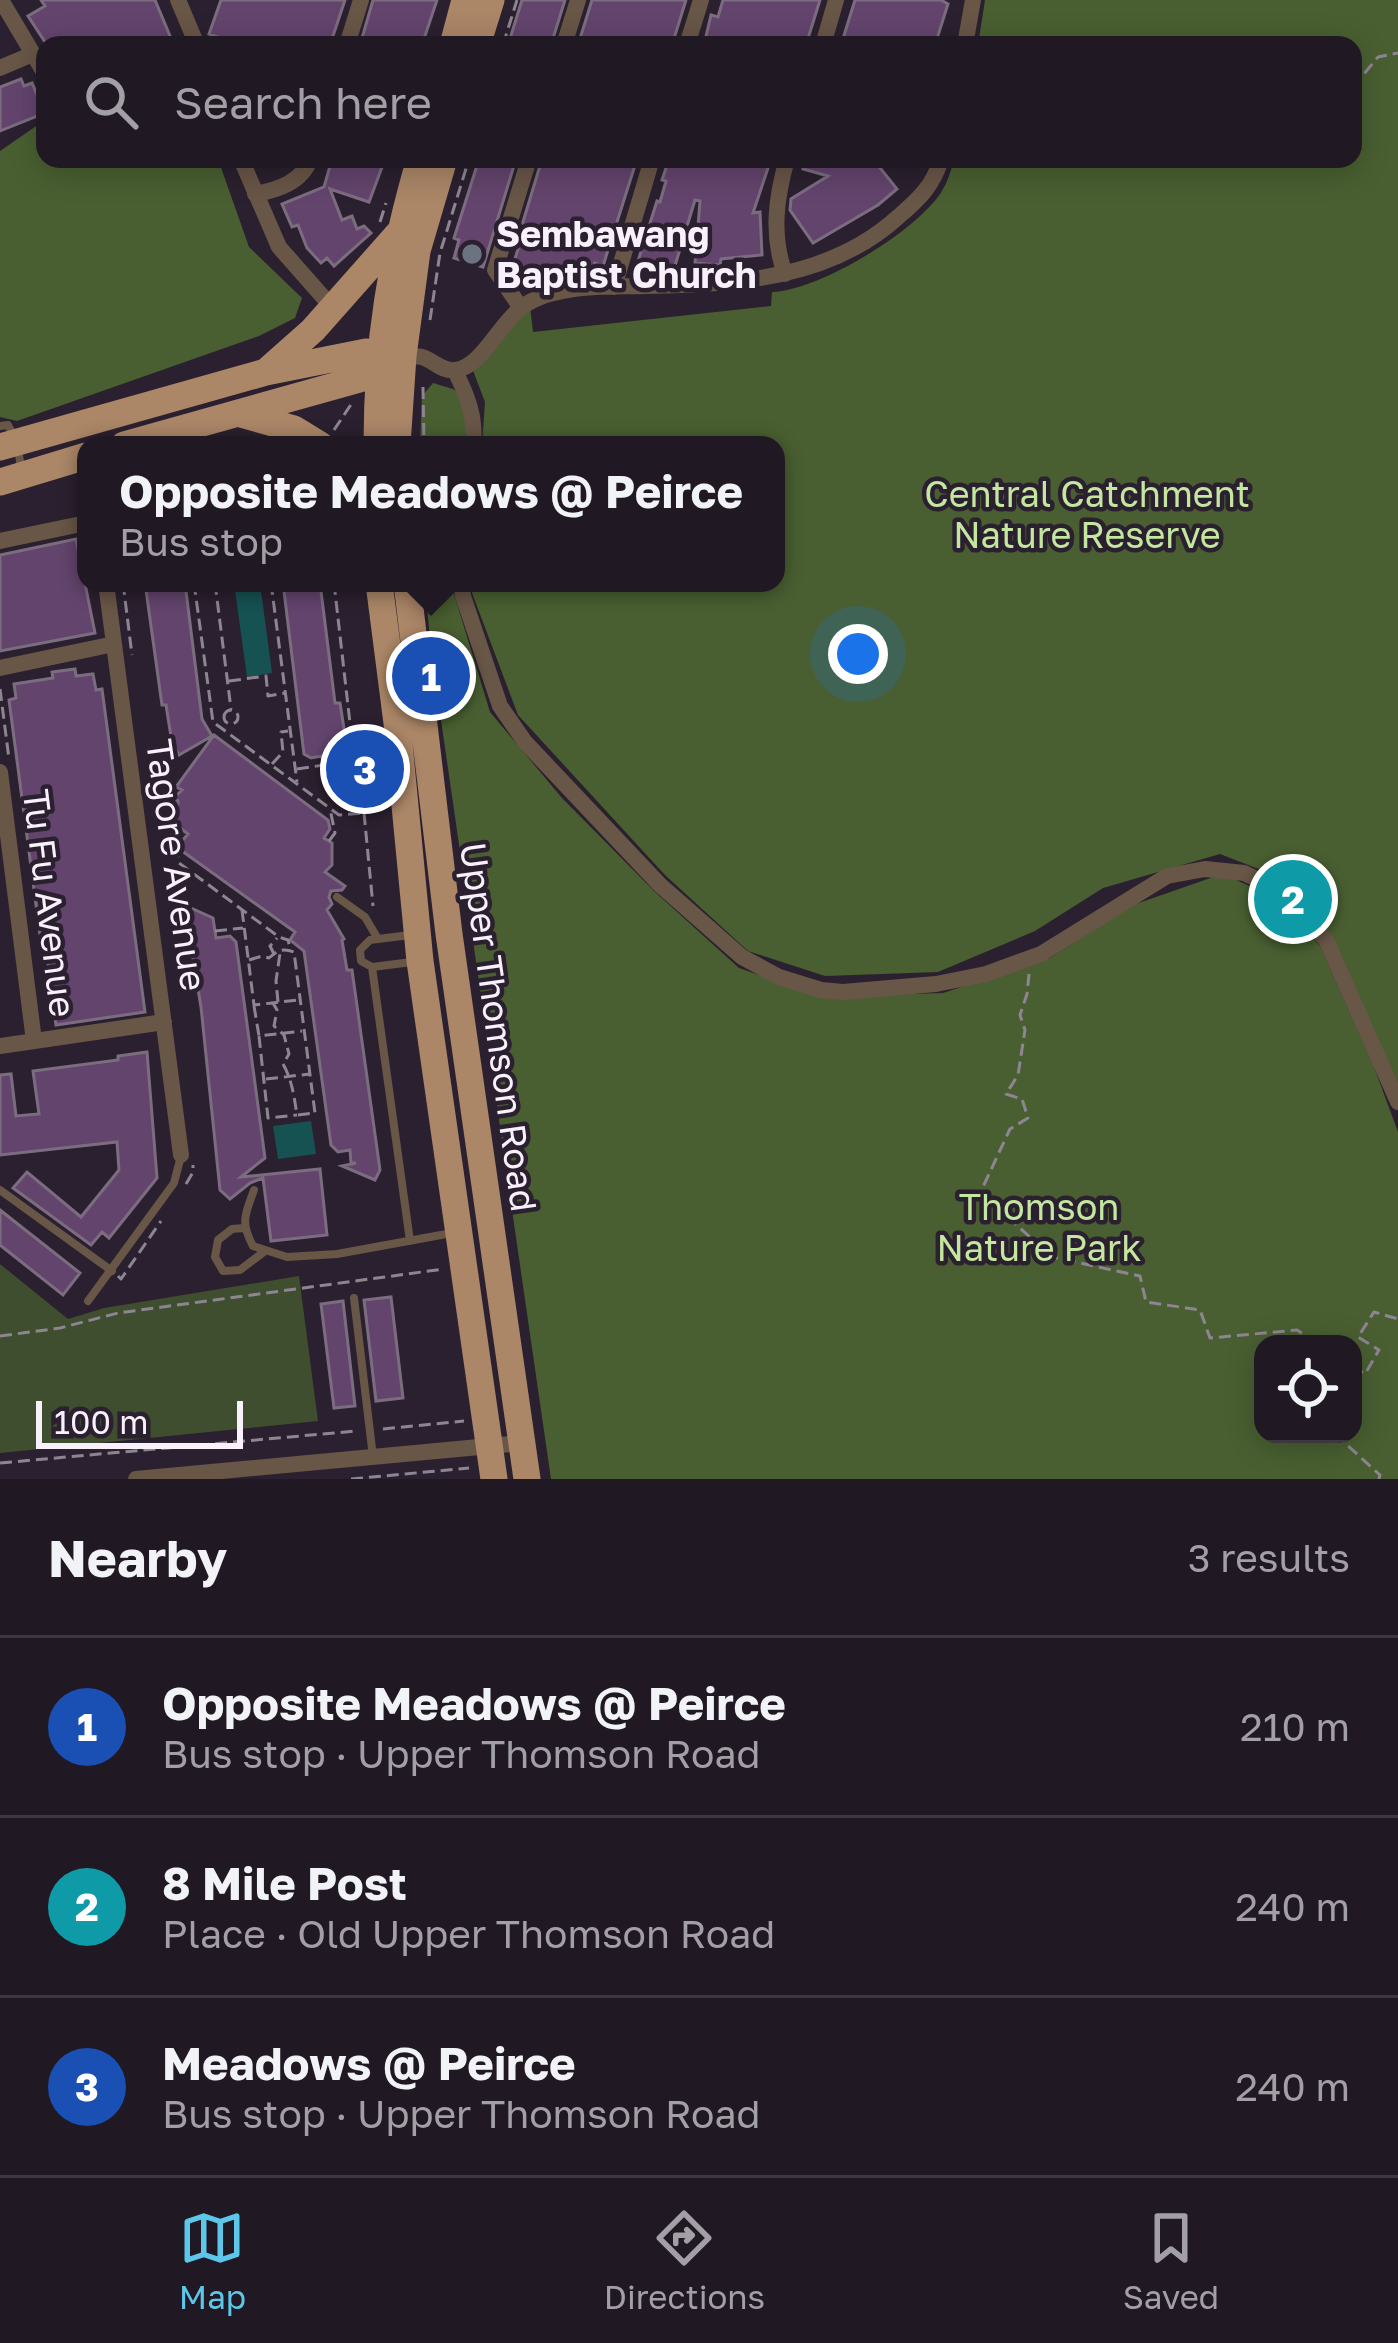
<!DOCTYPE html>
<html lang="en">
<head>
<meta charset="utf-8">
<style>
  body { margin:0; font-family:"Golos Text",sans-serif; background:#2d2530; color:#f1f3f6 }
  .controls { position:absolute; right:36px; bottom:36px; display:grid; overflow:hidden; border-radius:24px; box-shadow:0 6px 30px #0003 }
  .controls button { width:108px; height:108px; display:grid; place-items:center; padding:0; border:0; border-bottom:3px solid #3d3741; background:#201823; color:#f1f3f6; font:60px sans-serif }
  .scale { position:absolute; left:36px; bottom:30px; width:207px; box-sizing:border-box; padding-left:12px; border:6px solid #f8f0fb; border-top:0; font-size:33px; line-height:42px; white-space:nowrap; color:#f8f0fb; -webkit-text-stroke:9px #2b202f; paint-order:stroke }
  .you { position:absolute; left:858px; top:654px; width:42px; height:42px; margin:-30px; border:9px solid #fff; border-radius:50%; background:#1a73e8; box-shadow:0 0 0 18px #1a73e833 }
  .badge { display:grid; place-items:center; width:78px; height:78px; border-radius:50%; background:#5cc7e8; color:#fff; font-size:39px; font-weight:700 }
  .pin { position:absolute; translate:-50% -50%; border:6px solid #fff; box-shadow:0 3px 12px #0006 }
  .popup { position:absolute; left:77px; top:436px; width:708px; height:156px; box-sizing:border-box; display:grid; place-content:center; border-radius:24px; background:#201823; filter:drop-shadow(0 3px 9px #0005); font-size:39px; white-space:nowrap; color:#a2a0a6 }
  .popup b { font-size:45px; color:#f1f3f6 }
  .popup::after { content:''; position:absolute; left:50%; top:100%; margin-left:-24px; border:24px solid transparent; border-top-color:#201823 }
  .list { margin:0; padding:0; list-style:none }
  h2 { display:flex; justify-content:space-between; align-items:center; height:156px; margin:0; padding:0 48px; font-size:51px }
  h2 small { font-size:39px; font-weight:400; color:#a2a0a6 }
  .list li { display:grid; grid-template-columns:78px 1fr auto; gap:36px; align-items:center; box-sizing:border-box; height:180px; padding:0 48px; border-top:3px solid #3d3741 }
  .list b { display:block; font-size:45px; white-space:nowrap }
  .list p { margin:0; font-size:39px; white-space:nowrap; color:#a2a0a6 }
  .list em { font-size:39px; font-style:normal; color:#a2a0a6 }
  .icon { flex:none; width:66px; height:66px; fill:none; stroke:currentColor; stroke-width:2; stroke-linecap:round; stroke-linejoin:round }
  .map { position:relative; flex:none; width:1398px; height:1479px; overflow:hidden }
  .search { position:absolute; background:#201823; box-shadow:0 6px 30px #0003; left:36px; right:36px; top:36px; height:132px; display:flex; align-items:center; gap:30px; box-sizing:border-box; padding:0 42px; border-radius:24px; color:#a2a0a6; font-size:45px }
  .sheet { height:696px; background:#201823 }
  nav { display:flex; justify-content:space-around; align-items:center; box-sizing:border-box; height:168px; border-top:3px solid #3d3741; background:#201823; font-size:33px; color:#a2a0a6 }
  nav a { display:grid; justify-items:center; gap:6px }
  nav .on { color:#5cc7e8 }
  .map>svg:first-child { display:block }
  .green { fill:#3e4e2e }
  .forest { fill:#495f31; fill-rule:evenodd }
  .water { fill:#165252 }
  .building { fill:#63446d; stroke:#7b6d7f; stroke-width:3 }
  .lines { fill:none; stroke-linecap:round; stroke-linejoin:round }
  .path { stroke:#8e8592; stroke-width:3; stroke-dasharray:12 6; stroke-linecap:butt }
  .service { stroke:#685647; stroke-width:8 }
  .minor { stroke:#685647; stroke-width:16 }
  .primary { stroke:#ab8667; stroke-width:27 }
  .worship-dot { fill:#6b7280; stroke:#2b202f; stroke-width:4.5 }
  .labels { text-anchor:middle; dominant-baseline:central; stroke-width:9; stroke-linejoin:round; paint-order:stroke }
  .poi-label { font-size:36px; font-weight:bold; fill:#f8f0fb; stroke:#2b202f; text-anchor:start }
  .park-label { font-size:36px; fill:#c3e79e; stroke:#2b202f }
  .street-label { font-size:36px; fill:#f8f0fb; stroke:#2b202f }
</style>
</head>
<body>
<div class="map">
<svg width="1398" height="1479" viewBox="0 0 1398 1479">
  <rect width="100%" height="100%" fill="#2b202f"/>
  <path class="green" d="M0 1264 68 1319 104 1308 299 1276 318 1421 0 1453Z"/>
  <path class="forest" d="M985 0H1398V1089L1331 934 1279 877 1220 854 1103 888 1035 931 938 972 825 976 748 951 665 875 518 715 472 593 473 583H776V445H482L485 402 472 368 530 306 533 332 771 306 772 292C820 290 913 233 940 194 947 184 951 171 954 159H1353V45H978Z
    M45 120V159H218L249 247 302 298 295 318 259 336 17 421 0 417V151Z
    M433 383 453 389 468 401 465 445H420L422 396Z
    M425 583H455L454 594 490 712 562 798 654 891 739 968 822 997 943 993 1050 958 1133 905 1222 874 1275 897 1320 946 1374 1067 1398 1132V1479H551L431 651ZM1263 1344H1353V1434H1263Z"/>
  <path class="water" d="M234 583H260L272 673 247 677Z
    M311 1121 316 1154 278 1159 273 1126Z"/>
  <path class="building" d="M41 0H155L170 36 149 45H47L28 16 45 6Z
    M221 0H345L330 45H240L209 34Z
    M373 0H437L422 45H360Z
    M522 0H565L551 45H508Z
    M592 0H686L672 45H578Z
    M723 0H820L806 45H760L749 42 748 45H704L711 15 718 17Z
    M855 0H941L948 4 935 45H841Z
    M21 79 24 86 32 83 45 113 0 131V87Z
    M332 159H385L369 202 330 189 342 220 352 216 357 229 364 226 371 233 334 266 327 258 321 263 307 248 298 225 292 227 282 204 324 187Z
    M479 159H516L483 267 454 258 459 240 454 238Z
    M542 159H637L603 266 595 263 592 272 574 274 553 266 551 271H543L542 274 513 265 519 246 516 245Z
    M669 159H707L718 163 719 159H771L753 213 760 212 762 255 721 259 720 265 695 263 700 201 695 200 674 269 666 267 665 269 638 261 657 201 660 202 666 181 662 180Z
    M806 159H873L897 189 878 205 813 243 790 210 791 199 828 176 803 169Z
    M76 539 95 633 0 651V555Z
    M145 583H185L202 719 212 736 179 755 172 743 166 705H162Z
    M283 583H320L335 703H340L350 767 344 778 324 769 322 756 311 758 304 754Z
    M75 669 76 676 93 674 96 690 102 689 145 1012 56 1025 44 935H40L9 700 16 698 14 684 53 678 52 672Z
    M214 735 328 820 330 829 324 838 332 843V865L325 872 345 886 342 890 331 891 329 897 332 904 327 910 344 939 342 940 347 970H352L380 1170 375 1180 342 1166 356 1163H351L350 1150 338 1152 331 1145 304 951 290 940 295 932 182 851V841L188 834 176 825 178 801 174 798 182 790 176 787Z
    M191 908 213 918 216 938 230 936 236 942 265 1158 241 1177 320 1169 327 1235 271 1241 263 1178 250 1183 230 1199 220 1190 201 1007 186 917Z
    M147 1052 157 1178 109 1238 102 1232 91 1245 13 1188 27 1172 81 1217 119 1170 117 1142 0 1155V1075L11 1074 16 1116 39 1114 33 1071 118 1060V1056Z
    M0 1210 80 1273 63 1295 0 1245Z
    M391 1297 403 1398 376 1401 364 1300Z
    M343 1301 355 1406 334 1408 321 1304Z"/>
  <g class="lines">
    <path class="path" d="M503 45 517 0
      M1353 87 1378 57 1398 53
      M1013 159C1040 166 1062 167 1088 159
      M380 222 386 203
      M430 320 440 253 469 159
      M423 387 424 445
      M334 430 352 403
      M123 583 132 655
      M194 583 213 722 339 815 363 813
      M215 583 231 709
      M271 583 297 782
      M334 583 360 811 364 813 373 906
      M229 681 266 676 268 696 285 693
      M0 689 9 759
      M224 717a7 7 0 1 1 14 0a7 7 0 1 1-14 0Z
      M378 752 382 796
      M272 764 283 752 281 732 288 731
      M297 769 324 765
      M181 829 176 836 179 863 279 937 288 940 290 948
      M329 841 335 833 330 809
      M242 910 254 1005 298 1000
      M215 931 243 928
      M274 954 270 946 277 938
      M249 960 262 956 269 958C278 950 283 948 294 952L315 1113 297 1115C294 1096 292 1080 283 1064L289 1054 284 1035 274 1026 277 1010 273 1003
      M1029 974 1027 994 1020 1015 1025 1030 1018 1075 1006 1094 1022 1099 1028 1118 1010 1129 982 1189 992 1203 1052 1257 1140 1276 1146 1302 1200 1310 1210 1338 1297 1330 1319 1344
      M278 1002 276 981 280 953
      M254 1006 259 1036 302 1031
      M259 1036 268 1118 297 1115
      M266 1079 310 1074
      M186 1184 193 1172V1165
      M118 1276 121 1279 161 1221
      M0 1336 60 1328 118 1313 444 1269
      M1353 1366 1365 1374 1379 1350 1358 1337 1374 1312 1398 1319
      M383 1429 464 1421
      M1335 1434 1380 1475 1379 1479
      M0 1463 356 1431
      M351 1479 469 1468"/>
    <path class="service" d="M0 426 8 425 17 442 21 468
      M337 897 365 917 378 939
      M410 935 370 940 360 950 361 961 372 967 410 1241
      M372 967 412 962
      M0 1190 112 1271
      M254 1190C245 1215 240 1222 253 1246L287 1257 337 1254 452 1233
      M244 1228 232 1229 218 1240 215 1257 223 1271 240 1270 265 1251
      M354 1298 373 1457
      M88 1301 174 1183 181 1156"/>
    <path class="minor" d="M1 0 45 74
      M178 0 197 45
      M347 45 361 0
      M564 45 578 0
      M687 45 701 0
      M823 45 836 0
      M965 45 973 0
      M0 68 33 54
      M241 159 279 247 331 306
      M255 194C278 190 302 182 310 159
      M785 274C771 235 776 198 787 159
      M614 287 652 159
      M521 308 495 270 529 159
      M403 356C409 356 416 356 422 357 433 360 442 372 455 370 481 368 500 323 521 308 529 301 544 295 554 293 583 285 616 287 646 286 735 284 829 280 898 217 918 200 934 185 941 159
      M455 371C467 395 476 417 473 445
      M0 541 86 523
      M106 583 181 1155
      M461 583 463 596 500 706 525 742 660 885 742 957 779 977 821 990 843 992 936 984 986 974 1041 954 1167 876 1205 869 1244 873 1280 890 1326 940 1398 1102
      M0 668 114 644
      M0 772 34 1041
      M0 1046 164 1022
      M136 1479 522 1443"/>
    <path class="primary" d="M453 45 465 0
      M477 45 491 0
      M269 369 313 330 398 234
      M241 414 294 429 320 445
      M124 445 363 378H391
      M377 445C377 341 391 259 420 159
      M397 445 403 356 417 251 444 159
      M0 447 266 372 366 352 403 356
      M0 482 86 456
      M379 583 397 723 420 961 494 1479
      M407 583 449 934 527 1479"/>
  </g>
  <circle class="worship-dot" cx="472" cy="254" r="12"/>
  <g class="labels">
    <g class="poi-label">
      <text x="496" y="233">Sembawang<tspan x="496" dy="41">Baptist Church</tspan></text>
    </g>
    <g class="park-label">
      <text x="1087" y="493">Central Catchment<tspan x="1087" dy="41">Nature Reserve</tspan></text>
      <text x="1039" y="1206">Thomson<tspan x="1039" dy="41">Nature Park</tspan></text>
    </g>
    <g class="street-label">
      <text transform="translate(177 865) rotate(82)">Tagore Avenue</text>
      <text transform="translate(50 903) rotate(83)">Tu Fu Avenue</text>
      <text transform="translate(499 1027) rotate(82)">Upper Thomson Road</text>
    </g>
  </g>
</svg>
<div class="controls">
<button><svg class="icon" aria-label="locate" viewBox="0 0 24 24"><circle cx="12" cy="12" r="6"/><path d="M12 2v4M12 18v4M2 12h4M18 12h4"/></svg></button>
</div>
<div class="scale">100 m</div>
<div class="you"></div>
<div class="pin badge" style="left:431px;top:676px;background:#1a4fb4">1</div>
<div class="popup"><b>Opposite Meadows @ Peirce</b>Bus stop</div>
<div class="pin badge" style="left:1293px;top:899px;background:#0f9aa8">2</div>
<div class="pin badge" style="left:365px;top:769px;background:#1a4fb4">3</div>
<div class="search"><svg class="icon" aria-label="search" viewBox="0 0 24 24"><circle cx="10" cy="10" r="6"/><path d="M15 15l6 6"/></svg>Search here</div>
</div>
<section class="sheet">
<h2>Nearby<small>3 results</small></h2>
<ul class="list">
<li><span class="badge" style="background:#1a4fb4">1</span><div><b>Opposite Meadows @ Peirce</b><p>Bus stop · Upper Thomson Road</p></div><em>210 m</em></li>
<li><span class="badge" style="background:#0f9aa8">2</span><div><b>8 Mile Post</b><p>Place · Old Upper Thomson Road</p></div><em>240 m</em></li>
<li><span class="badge" style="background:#1a4fb4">3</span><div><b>Meadows @ Peirce</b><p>Bus stop · Upper Thomson Road</p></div><em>240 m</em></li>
</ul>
</section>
<nav>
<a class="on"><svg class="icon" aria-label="map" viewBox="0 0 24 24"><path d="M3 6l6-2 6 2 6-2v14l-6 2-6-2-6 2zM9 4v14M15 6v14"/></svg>Map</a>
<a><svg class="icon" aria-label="directions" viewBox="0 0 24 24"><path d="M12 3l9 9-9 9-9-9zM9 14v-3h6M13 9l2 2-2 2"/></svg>Directions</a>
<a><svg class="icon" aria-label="saved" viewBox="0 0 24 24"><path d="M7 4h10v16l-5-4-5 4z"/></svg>Saved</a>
</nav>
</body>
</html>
